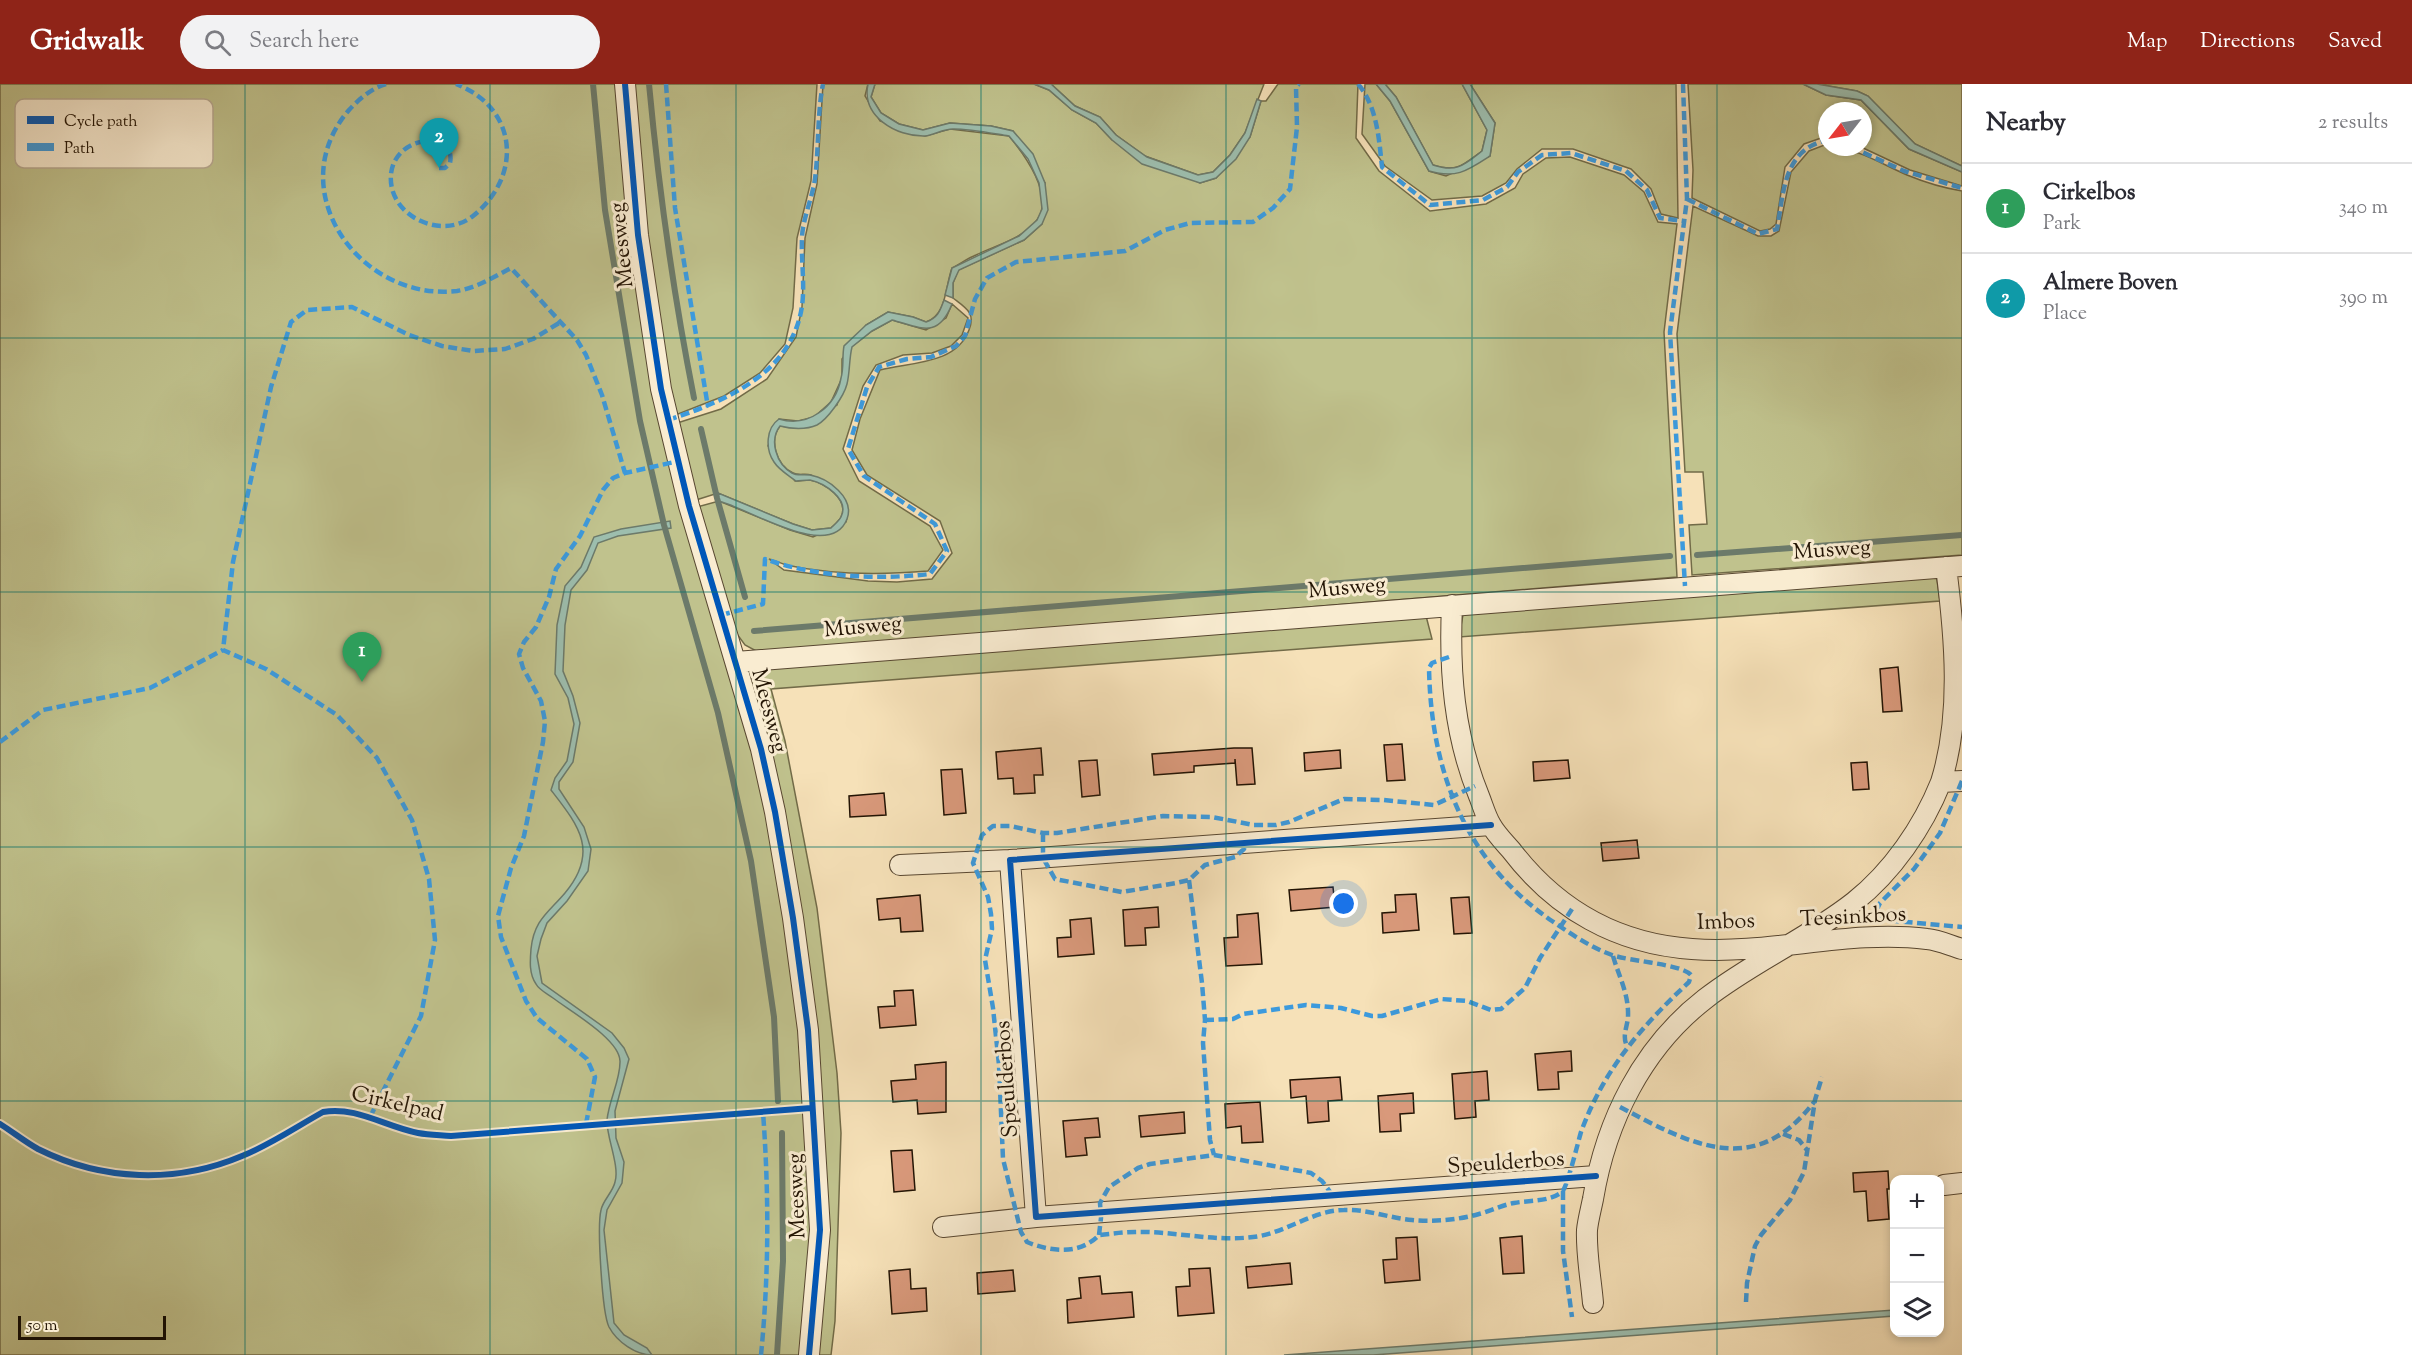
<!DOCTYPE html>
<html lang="en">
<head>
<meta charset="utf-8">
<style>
  body { margin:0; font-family:"Sorts Mill Goudy",serif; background:#f2f2f3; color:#2b2b33 }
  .controls { position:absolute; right:18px; bottom:18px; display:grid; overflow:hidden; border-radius:12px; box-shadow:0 3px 9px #0003 }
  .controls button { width:54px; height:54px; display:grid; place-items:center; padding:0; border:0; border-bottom:2px solid #e1e1e2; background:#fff; color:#2b2b33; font:30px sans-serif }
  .compass { position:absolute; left:1818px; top:18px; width:54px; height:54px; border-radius:50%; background:#fff; box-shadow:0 3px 9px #0003; rotate:239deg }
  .scale { position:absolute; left:18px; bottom:15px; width:148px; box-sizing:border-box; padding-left:6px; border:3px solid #231404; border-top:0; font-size:16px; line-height:21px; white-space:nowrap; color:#231404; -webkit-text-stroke:4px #f9ecd1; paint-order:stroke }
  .you { position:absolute; left:1344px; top:820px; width:21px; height:21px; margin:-15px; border:4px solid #fff; border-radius:50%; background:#1a73e8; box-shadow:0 0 0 9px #1a73e833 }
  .badge { display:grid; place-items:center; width:39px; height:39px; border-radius:50%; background:#8f2418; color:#fff; font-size:20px; font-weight:700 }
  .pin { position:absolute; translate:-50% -50px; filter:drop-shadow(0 2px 3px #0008) }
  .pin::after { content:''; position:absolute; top:32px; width:21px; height:18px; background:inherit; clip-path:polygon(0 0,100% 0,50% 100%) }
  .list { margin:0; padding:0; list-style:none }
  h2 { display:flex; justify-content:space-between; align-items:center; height:78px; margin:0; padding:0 24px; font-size:26px }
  h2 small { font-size:20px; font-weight:400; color:#7c7c81 }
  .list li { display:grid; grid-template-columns:39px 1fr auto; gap:18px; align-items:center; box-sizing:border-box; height:90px; padding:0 24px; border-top:2px solid #e1e1e2 }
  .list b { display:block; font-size:22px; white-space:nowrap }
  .list p { margin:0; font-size:20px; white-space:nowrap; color:#7c7c81 }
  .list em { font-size:20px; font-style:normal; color:#7c7c81 }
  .icon { flex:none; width:33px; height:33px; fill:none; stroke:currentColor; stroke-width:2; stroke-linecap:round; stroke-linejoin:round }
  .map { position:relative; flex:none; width:1962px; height:1271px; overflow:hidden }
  header { display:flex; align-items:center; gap:36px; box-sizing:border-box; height:84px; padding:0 30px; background:#8f2418; color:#fff }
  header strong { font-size:28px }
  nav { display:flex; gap:33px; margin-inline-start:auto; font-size:21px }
  .search { width:420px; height:54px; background:#f2f2f3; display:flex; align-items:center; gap:15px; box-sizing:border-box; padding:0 21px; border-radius:33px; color:#7c7c81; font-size:22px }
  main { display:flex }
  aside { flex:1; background:#fff }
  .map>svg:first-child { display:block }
  .green { fill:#c0c28d; stroke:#726b48; stroke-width:1.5 }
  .water { fill:#9dbeae; stroke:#6c7a6a; stroke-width:1.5 }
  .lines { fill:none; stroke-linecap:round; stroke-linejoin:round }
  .stream { stroke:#6c7a6a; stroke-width:6 }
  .building { fill:#d9997b; stroke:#231404; stroke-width:1.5 }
  .street-casing { stroke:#584731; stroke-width:22 }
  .street { stroke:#f9ecd1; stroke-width:20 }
  .quiet { stroke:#3c9add; stroke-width:4.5; stroke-dasharray:9 4.5; stroke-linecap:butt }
  .cycleway-casing { stroke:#f9ecd1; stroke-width:10 }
  .cycleway { stroke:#0057b8; stroke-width:6 }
  .grid { fill:none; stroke:#0f766e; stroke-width:1.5; stroke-opacity:0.55 }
  .labels { text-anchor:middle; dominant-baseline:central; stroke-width:6; stroke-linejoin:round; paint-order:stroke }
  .street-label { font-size:22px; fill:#231404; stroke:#f9ecd1 }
  .key { fill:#f9ecd1; stroke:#b9ab94; stroke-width:1.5 }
  .key-label { font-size:16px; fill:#231404 }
</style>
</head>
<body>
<header>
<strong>Gridwalk</strong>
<div class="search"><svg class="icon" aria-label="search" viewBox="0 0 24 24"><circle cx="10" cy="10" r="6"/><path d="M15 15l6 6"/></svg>Search here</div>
<nav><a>Map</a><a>Directions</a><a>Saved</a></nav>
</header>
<main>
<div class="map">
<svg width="1962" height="1271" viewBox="0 0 1962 1271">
  <rect width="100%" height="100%" fill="#f6e1b8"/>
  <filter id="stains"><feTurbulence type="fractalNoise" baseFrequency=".00333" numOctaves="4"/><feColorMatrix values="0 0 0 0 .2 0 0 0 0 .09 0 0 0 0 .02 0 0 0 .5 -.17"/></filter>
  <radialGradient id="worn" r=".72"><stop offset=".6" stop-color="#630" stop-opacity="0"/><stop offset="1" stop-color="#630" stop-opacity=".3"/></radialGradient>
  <path class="green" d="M0 0H623L643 231 757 680 787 834 798 925 811 1125 804 1271H0Z
    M634 0H817L811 97 797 154 793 224 785 260 760 289 724 312 673 332 650 188Z
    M823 0H868L865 12 880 37 925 52 950 45 1009 52C1024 70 1055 112 1037 136 1023 155 996 161 976 171 968 174 960 180 952 184 945 203 947 231 926 238L913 233 888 228 866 241 842 275V294L831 318 814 333 798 337 779 335 768 362 795 397C800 397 805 396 810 396 824 399 850 415 841 433 839 437 834 441 831 444L812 446 793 440 718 409 696 416 674 340 721 325 767 295 796 253 802 223 805 154 817 100Z
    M875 0H1034L1049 6 1072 26 1096 39 1112 56 1200 99 1216 94 1250 53 1261 17H1266L1278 0H1358L1356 54 1379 87 1430 127 1486 120 1515 104 1523 90 1546 74 1570 73 1624 91 1644 108 1658 138 1677 140 1664 248 1677 493 758 568 745 561 734 546 697 423 719 417 790 446 813 453 846 438C851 418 842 411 827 401 822 398 816 393 811 391 805 389 798 392 793 389 776 381 769 356 780 342L798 344 837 321 851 263 872 247 892 236 926 246 946 234 952 220 968 234 962 251 951 262 932 269 903 271 876 281 863 302 843 365 859 397 930 442 943 466 928 487C881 491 832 491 786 481 780 479 774 476 769 475L784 486 868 497 897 498 932 495 952 469 940 437 867 391 852 366 860 335 880 286C910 278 956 281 969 246 976 229 966 224 953 214V199L958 186 1024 156 1042 140 1045 99 1013 47 991 42 950 39 923 46 899 40 881 29 871 13Z
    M1051 0H1264L1245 49 1230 71 1213 88 1198 91 1145 72 1116 51 1100 33 1075 22Z
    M1365 0H1376L1390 17 1429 87 1446 92 1490 72 1495 39 1470 0H1676L1678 134 1661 130 1651 105 1631 85 1573 65H1542L1517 85 1506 99 1482 112 1432 116 1385 82 1362 50Z
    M1385 0H1462L1487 46 1482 67C1463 81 1457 89 1433 81L1396 13Z
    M1688 0H1803L1826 11 1861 16 1909 65 1962 88V102L1910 86 1861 63H1863V27H1827V52L1804 60 1785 83 1776 140 1770 145 1760 147 1692 114 1693 86Z
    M1817 0H1962V82L1915 60 1868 12 1857 7Z
    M1827 60V63C1856 63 1881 80 1907 91 1924 98 1944 104 1962 107V471L1692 491 1689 441 1707 440 1703 388H1685L1677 250 1693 122 1758 152H1771L1779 147 1791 88 1809 67Z
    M1936 490 1940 517 1459 553 1464 525Z
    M1425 528 1432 555 771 605 785 657 817 824 837 989 841 1049 835 1237 831 1271H816L819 1034 751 601 752 592 764 582Z"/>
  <path class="water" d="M868 0H875L871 13 881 29 899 40 923 46 950 39 991 42 1013 47 1033 70 1045 99 1048 126 1042 140 1024 156 959 186 953 199V214L945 211 952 184 1019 152 1037 136 1042 125 1039 99 1028 75 1009 52C990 49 971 45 953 45 943 45 934 51 925 52 896 53 861 32 868 0Z
    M1034 0H1051L1075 22 1100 33 1116 51 1147 73 1198 91 1213 88 1230 71 1245 49 1257 15 1261 17 1250 53 1236 75 1216 94 1200 99 1142 80 1112 56 1096 39 1072 26 1049 6Z
    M1376 0H1385L1396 13 1433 81C1457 89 1464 81 1482 67L1487 46 1462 0H1470L1495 39 1490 72C1467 87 1456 95 1429 87L1390 17Z
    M1803 0H1817L1857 7 1868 12 1915 60 1962 82V88L1909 65 1861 16 1826 11Z
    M944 216 952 220C938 255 922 244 892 236L872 247 852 263C849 275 850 288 847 300 844 312 828 335 817 341 806 346 791 345 780 342 769 356 776 380 792 389 797 392 804 390 810 391 828 394 855 414 847 435 830 479 745 422 718 417V409L793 440 812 446 831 444C834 441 839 437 841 433 850 415 824 399 810 396 805 396 800 397 796 397 788 391 779 386 774 378 765 365 766 344 779 335 808 344 836 323 841 294 844 284 842 272 844 262L866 241 888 228 913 233 926 238C938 234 940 227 944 216Z
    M670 437 671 444 618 452 598 459 587 486 571 506 565 541 563 587 573 612 580 639 573 678 559 698V705L584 743 591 765 588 787 567 817 547 839 541 855 537 872 542 899 612 949 624 964 629 975 615 1027 616 1054 624 1078 622 1099 607 1126 604 1146 614 1239 624 1251 647 1264 652 1271C636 1271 617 1258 609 1243 602 1229 597 1142 601 1126 603 1116 613 1108 615 1098 620 1082 606 1052 607 1036 609 1016 620 997 620 978 621 956 570 927 553 914 548 910 539 906 536 900 529 890 530 877 531 865 534 836 548 829 565 809 600 767 578 741 551 706L555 694 567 677 574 640 568 614 555 590 557 541 565 502 581 483 594 453 621 445Z
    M1894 1226V1232L1373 1271H1284Z"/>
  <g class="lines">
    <path class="stream" d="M593 0 605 126 640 337 664 441 718 629 751 777 774 933 778 1017
      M649 0C659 107 673 208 694 314
      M701 345 717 414 745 513
      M1697 471 1962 451
      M754 547 1670 472
      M777 1271 783 1177 782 1049"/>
  </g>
  <path class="building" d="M1898 583 1902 627 1883 628 1880 585Z
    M1402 660 1405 696 1387 697 1384 661Z
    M1041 664 1043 691H1034L1035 709 1014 710 1013 694 998 695 996 668Z
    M1234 664H1252L1255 700 1237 701 1235 675V679L1194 682V688L1154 691 1152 670Z
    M1340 666 1341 684 1305 687 1304 669Z
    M1097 676 1100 711 1082 713 1079 677Z
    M1568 676 1570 694 1534 697 1533 678Z
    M1867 678 1869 705 1853 706 1851 679Z
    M962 685 966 729 944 731 941 686Z
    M884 709 886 731 850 733 849 712Z
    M1637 756 1639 774 1603 777 1601 759Z
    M1333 803 1335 823 1291 827 1289 806Z
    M1416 810 1419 846 1383 849 1382 829 1396 828 1395 811Z
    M920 811 923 847 901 848 900 834 879 836 877 815Z
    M1469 813 1472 849 1454 850 1451 814Z
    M1158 823 1159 843 1145 844 1146 861 1125 862 1123 826Z
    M1258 829 1262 880 1226 882 1224 854 1238 853 1237 831Z
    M1091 834 1094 870 1058 873 1057 854 1071 853 1070 836Z
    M913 906 916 941 880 944 878 923 895 922 894 907Z
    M1571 967 1572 987 1558 988 1559 1005 1538 1006 1535 970Z
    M946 978V1028L918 1030 917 1016 893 1018 891 997 916 995 915 981Z
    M1487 987 1489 1016 1475 1017 1476 1033 1455 1035 1452 990Z
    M1340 993 1342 1016 1328 1017 1329 1037 1308 1039 1306 1012 1291 1014 1290 996Z
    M1413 1009 1414 1029 1400 1030 1401 1047 1380 1048 1378 1012Z
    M1260 1018 1263 1058 1242 1059 1241 1042 1226 1044 1225 1020Z
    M1184 1028 1185 1049 1141 1053 1139 1032Z
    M1098 1034 1100 1053 1085 1054 1087 1071 1066 1073 1063 1037Z
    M912 1066 915 1106 894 1108 891 1067Z
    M1888 1087 1889 1105H1887L1889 1135 1868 1137 1866 1107 1854 1108 1853 1089Z
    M1522 1152 1524 1189 1503 1190 1500 1154Z
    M1417 1153 1420 1196 1385 1199 1383 1176 1397 1175 1396 1154Z
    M1290 1179 1292 1200 1248 1204 1246 1183Z
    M1210 1184 1214 1229 1178 1232 1176 1203 1190 1202 1189 1185Z
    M910 1185 911 1205 926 1204 927 1227 892 1230 889 1187Z
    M1013 1186 1015 1207 978 1210 977 1189Z
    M1100 1192 1102 1210 1132 1208 1134 1233 1068 1239 1067 1216 1081 1214 1079 1194Z"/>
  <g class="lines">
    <defs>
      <path id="street" d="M625 0 638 151 661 305 689 422 761 665 775 728 793 834 808 946 820 1146 809 1271
        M1452 521C1449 587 1454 651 1479 712 1483 722 1486 733 1491 741 1496 750 1504 758 1511 766 1556 825 1617 860 1692 865 1770 871 1849 845 1927 855 1939 856 1951 862 1962 865
        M736 578 1962 482
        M1941 698 1962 697
        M1491 741 1010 776 1036 1133 1596 1092
        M900 781 1010 776
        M1944 1101 1962 1099
        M943 1143 1036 1133
        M1593 1219C1591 1195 1586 1170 1587 1146 1588 1136 1591 1125 1593 1115 1606 1037 1642 964 1705 915 1752 878 1807 855 1854 818 1892 788 1923 743 1941 698 1962 631 1955 553 1946 483"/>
    </defs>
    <use href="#street" class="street-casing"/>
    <use href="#street" class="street"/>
    <path class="quiet" d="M386 0C372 4 359 15 349 26 280 106 360 218 457 207 476 204 494 193 511 184L577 256 586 271 602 311 625 389
      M666 0 675 124 708 323
      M1358 0C1377 22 1379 55 1382 83L1430 121 1483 116 1507 103 1518 88 1542 71 1571 69 1626 87 1647 106 1660 134 1683 137
      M1683 0 1687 115 1670 248 1685 502
      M1851 63 1904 87 1962 104
      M439 84H445L450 79C457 46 395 50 391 90 387 132 442 157 473 132 523 92 518 24 456 0
      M1687 115 1758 150 1777 145C1784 108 1783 66 1827 56
      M668 336C725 317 792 290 802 222 805 200 801 176 802 153 803 134 812 115 815 95 819 64 817 31 823 0
      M721 531 763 520 765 475C815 493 877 496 930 490L947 467 935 440 864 392 848 365 867 303 879 283 907 275 931 273 956 262 965 252 975 215 987 194 1016 178 1125 167 1165 146 1190 139 1253 138 1273 124 1290 105 1297 43 1296 3 1299 0
      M1449 573 1432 579 1429 584C1431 688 1465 777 1552 837 1571 850 1590 863 1612 871 1628 877 1682 880 1691 891L1689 898C1641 943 1604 985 1581 1048 1578 1058 1567 1104 1562 1108 1549 1118 1530 1116 1514 1119 1502 1121 1491 1127 1479 1130 1458 1136 1434 1138 1412 1136 1389 1134 1367 1125 1344 1126 1313 1126 1284 1150 1253 1153 1213 1158 1175 1147 1135 1148 1123 1148 1111 1150 1099 1151 1080 1171 1051 1168 1027 1158L1021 1148 1003 1075 999 981 993 924 985 876 992 845 991 830 988 813 973 779 982 751 993 742H1010L1043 749H1057L1163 732 1212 733 1254 741H1276L1289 738 1344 715 1383 716 1434 721 1475 702
      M0 658 43 626 150 604 223 566
      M1962 697 1940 749 1914 785 1880 819 1876 827 1884 835 1895 837 1962 843
      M1043 749V774L1055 795 1122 808 1176 799 1189 796 1205 781 1235 773 1244 765 1249 756
      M1189 796 1202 899 1205 936 1203 959 1210 1056 1214 1071
      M1613 872C1619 893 1629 910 1628 933 1627 944 1622 952 1627 962
      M1205 936 1233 935 1243 930 1306 921 1341 924 1372 932H1382L1441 915 1467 917 1491 926 1501 925 1525 904 1540 874 1572 825
      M1620 1023C1690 1060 1755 1096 1814 1018
      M370 1033 421 932 435 856 429 795 412 736 377 674 337 631 266 585 223 566 233 478 271 303 291 238 307 226 352 223 409 251 442 262 473 267 505 265 533 255 559 239
      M586 1040 595 993 587 975 537 934 526 917 501 853 498 832 511 784 524 752 543 658 545 637 541 617 523 584 519 570 524 558 536 543 549 513 556 485 580 452 603 406 613 394 625 389 679 377
      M1783 1050 1799 1056 1807 1066
      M1563 1107V1167L1572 1233
      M1099 1151 1101 1134 1100 1119 1109 1103 1138 1084 1150 1080 1214 1071 1236 1075 1311 1089 1322 1097 1334 1113
      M1746 1218 1747 1199 1755 1162 1761 1151 1790 1116 1804 1088 1815 1016 1822 993
      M761 1271C769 1190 769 1110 763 1028"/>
    <defs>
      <path id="cycleway" d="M625 0 638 151 661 305 689 422 761 665 775 728 793 834 808 946 820 1146 809 1271
        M1491 741 1010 776 1036 1133 1596 1092
        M0 1040C13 1048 25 1058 38 1065 102 1097 176 1100 242 1072 270 1061 296 1043 323 1028 356 1022 386 1043 418 1049 429 1051 440 1051 451 1052L811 1024"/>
    </defs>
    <use href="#cycleway" class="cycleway-casing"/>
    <use href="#cycleway" class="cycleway"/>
  </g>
  <path class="grid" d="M245 0V1271M490 0V1271M736 0V1271M981 0V1271M1226 0V1271M1472 0V1271M1717 0V1271M0 254H1962M0 508H1962M0 763H1962M0 1017H1962"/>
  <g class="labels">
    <g class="street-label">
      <text transform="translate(623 161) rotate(-96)">Meesweg</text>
      <text transform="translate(1832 467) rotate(-4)">Musweg</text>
      <text transform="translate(1347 505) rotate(-5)">Musweg</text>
      <text transform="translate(863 544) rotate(-5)">Musweg</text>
      <text transform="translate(768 627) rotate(75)">Meesweg</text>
      <text transform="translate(1853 834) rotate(-3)">Teesinkbos</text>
      <text transform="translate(1726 839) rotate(-2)">Imbos</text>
      <text transform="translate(1008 995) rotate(-94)">Speulderbos</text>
      <text transform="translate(397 1021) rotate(13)">Cirkelpad</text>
      <text transform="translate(1506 1080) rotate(-4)">Speulderbos</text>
      <text transform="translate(798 1112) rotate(-92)">Meesweg</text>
    </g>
  </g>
  <rect x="15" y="15" width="198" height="69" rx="9" class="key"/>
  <rect x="27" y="32" width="27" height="8" fill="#0057b8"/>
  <rect x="27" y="59" width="27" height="8" fill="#3c9add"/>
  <g class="key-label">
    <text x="64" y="42">Cycle path</text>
    <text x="64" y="69">Path</text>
  </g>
  <rect width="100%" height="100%" filter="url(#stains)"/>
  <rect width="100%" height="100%" fill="url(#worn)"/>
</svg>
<div class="controls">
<button>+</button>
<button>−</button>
<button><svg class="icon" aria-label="layers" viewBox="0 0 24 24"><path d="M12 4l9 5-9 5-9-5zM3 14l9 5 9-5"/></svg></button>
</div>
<svg class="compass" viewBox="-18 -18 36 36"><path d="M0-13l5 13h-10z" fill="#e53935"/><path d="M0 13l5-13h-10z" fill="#7c7c81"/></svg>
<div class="scale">50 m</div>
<div class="you"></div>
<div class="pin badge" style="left:362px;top:598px;background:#2e9e5b">1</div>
<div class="pin badge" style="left:439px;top:84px;background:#0f9aa8">2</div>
</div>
<aside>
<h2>Nearby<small>2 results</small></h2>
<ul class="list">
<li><span class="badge" style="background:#2e9e5b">1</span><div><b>Cirkelbos</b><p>Park</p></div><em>340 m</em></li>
<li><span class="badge" style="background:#0f9aa8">2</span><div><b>Almere Boven</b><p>Place</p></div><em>390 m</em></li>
</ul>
</aside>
</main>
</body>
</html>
